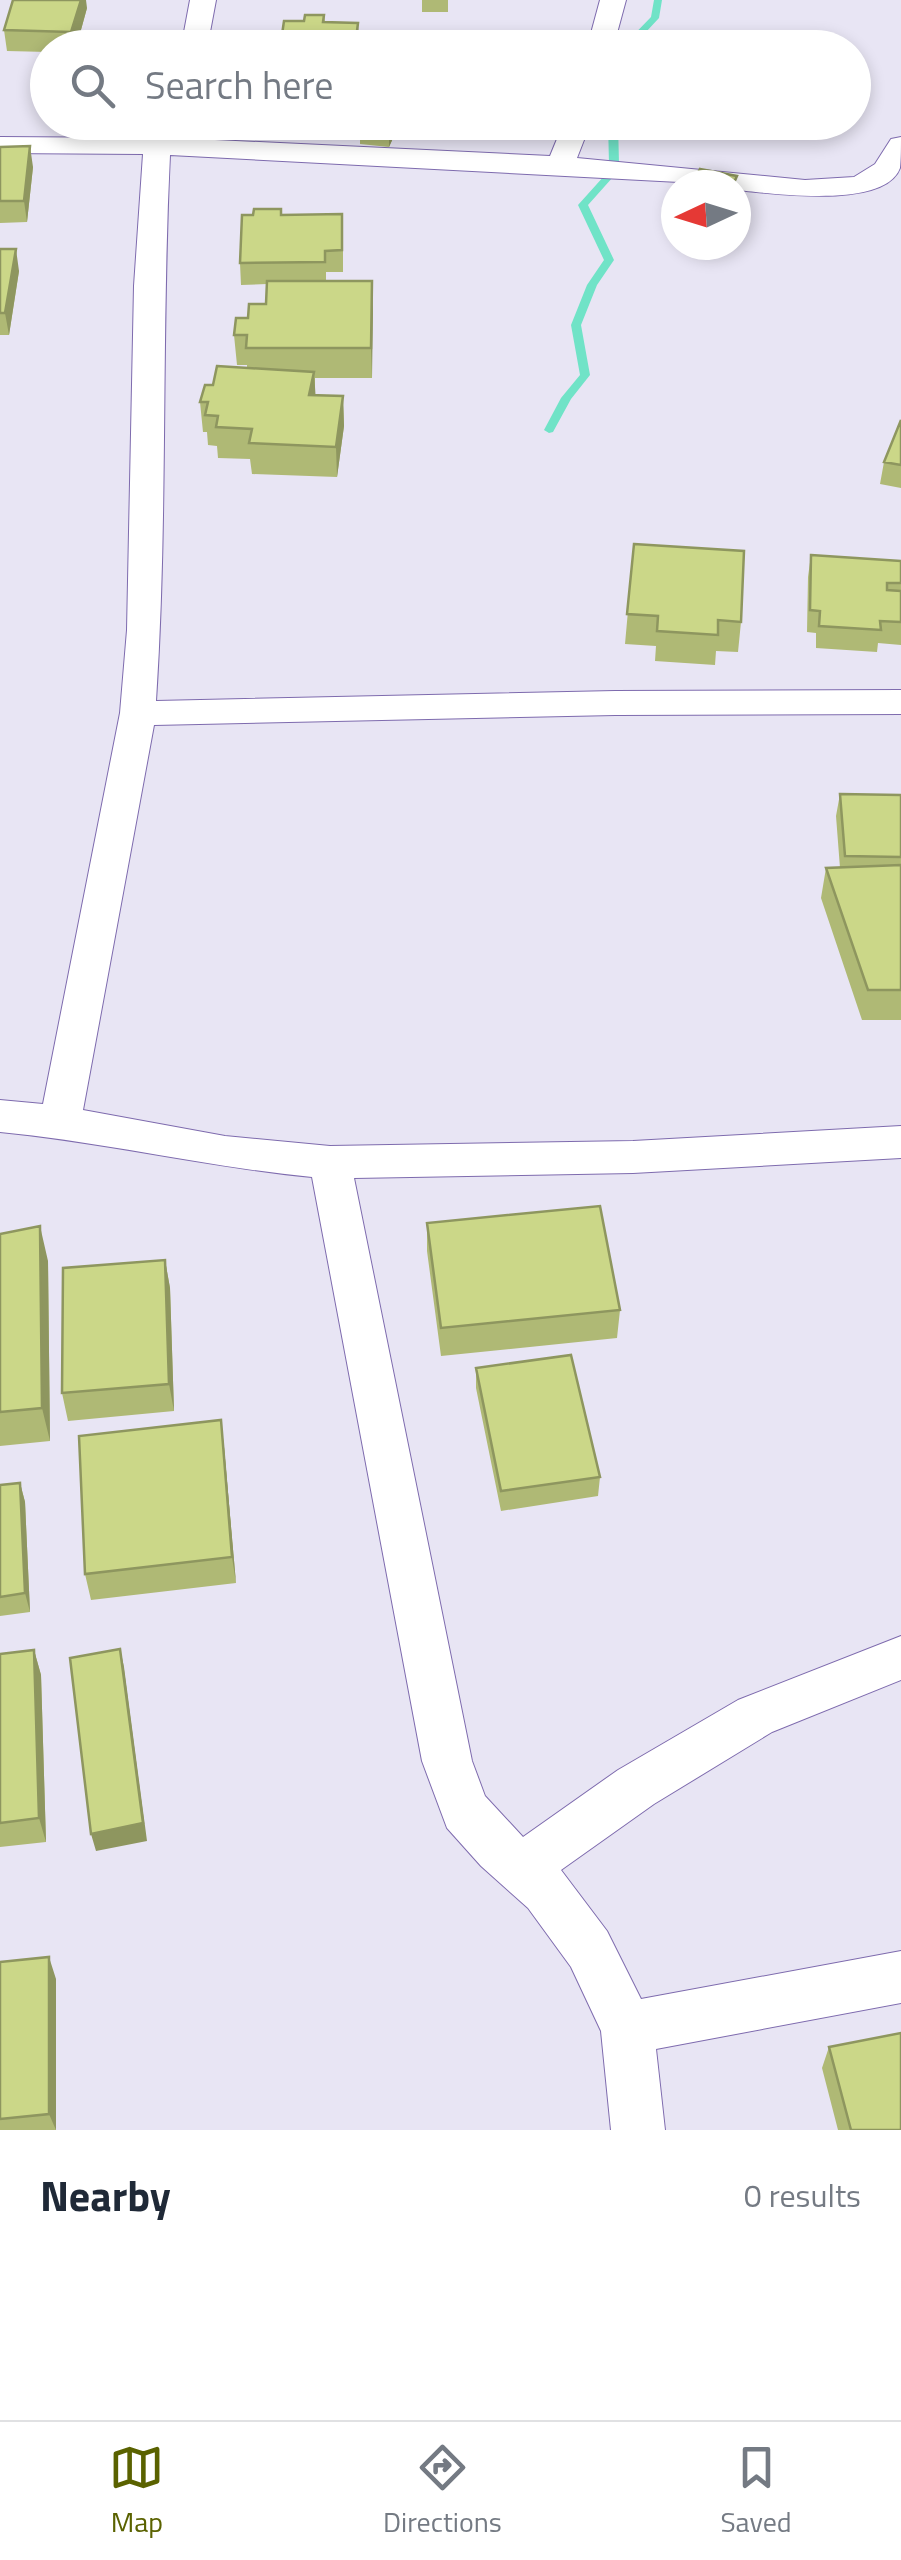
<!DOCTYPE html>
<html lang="en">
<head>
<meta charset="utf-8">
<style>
  body { margin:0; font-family:"Titillium Web",sans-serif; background:#f6f6f7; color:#1f2937 }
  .compass { position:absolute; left:661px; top:170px; width:90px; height:90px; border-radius:50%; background:#fff; box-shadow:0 5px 15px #0003; rotate:266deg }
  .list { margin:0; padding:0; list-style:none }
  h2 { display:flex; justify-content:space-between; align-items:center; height:130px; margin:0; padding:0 40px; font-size:42px }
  h2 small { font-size:32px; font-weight:400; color:#747a83 }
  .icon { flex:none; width:55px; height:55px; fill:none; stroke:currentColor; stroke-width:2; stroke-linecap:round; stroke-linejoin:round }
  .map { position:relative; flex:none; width:901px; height:2130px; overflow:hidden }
  .search { position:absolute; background:#fff; box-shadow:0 5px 15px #0003; left:30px; right:30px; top:30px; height:110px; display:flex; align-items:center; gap:25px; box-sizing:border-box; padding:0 35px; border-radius:55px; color:#747a83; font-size:38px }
  .sheet { height:290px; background:#fff }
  nav { display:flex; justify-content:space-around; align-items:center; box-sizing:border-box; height:140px; border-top:2px solid #e0e1e3; background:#fff; font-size:28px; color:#747a83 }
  nav a { display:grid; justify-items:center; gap:5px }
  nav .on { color:#5a6200 }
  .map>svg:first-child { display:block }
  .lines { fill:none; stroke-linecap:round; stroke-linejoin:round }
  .stream { fill:#70e3c7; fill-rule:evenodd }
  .street-casing { stroke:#7e6bae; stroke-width:2 }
  .street { fill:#fff; fill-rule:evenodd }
  .wall { fill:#afb975 }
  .shaded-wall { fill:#8e965f }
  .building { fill:#cbd788; stroke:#8e965f; stroke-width:2.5 }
</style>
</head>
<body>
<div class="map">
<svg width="901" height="2130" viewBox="0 0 901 2130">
  <rect width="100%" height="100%" fill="#e8e5f4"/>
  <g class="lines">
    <path class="stream" d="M654 0H662L659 18 631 48H621L651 17Z
      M608 122H618L619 164 614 167 609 164Z
      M608 174 613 177 588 205 614 260 597 285 581 325 590 375 571 399 553 432 549 433 544 430 561 398 580 375 571 325 587 285 604 260 578 205 605 175Z"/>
    <defs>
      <path id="street" d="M190 0H216L207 48H181Z
        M600 0H626L613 48H587Z
        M153 122H180L174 138 550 156 564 122H591L577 158 805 180 854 177 875 164 891 139 901 137C901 146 901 160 900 168 885 210 770 193 736 190V185L170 155C161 337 168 519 156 701L615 691 901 690V714L615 715 154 725 83 1110 225 1136 330 1146 633 1141 901 1126V1158L633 1173 354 1178 472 1761 485 1796 523 1837 618 1770 738 1700 901 1636V1680L772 1732 654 1804 561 1870 607 1931 641 1999 901 1951V2003L656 2049 665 2130H611L601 2031 571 1967 528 1908 481 1866 447 1828 422 1761 312 1177C207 1167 105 1142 0 1132V1100L43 1104 120 713 127 630 134 286 143 154 0 153V137L147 138Z"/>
    </defs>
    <use href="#street" class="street-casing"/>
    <use href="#street" class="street"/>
  </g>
  <path class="wall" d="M422 0H448V12H422Z
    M87 8 76 48H48V52L7 51 4 30Z
    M324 15 325 22 358 23V48H280L304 21Z
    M399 125 389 147 360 144V133Z
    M0 147 33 167 27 222 0 223Z
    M282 215 343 236V272H326V281H372V378H315V395L343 396 344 426 337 477 252 474 250 459 218 458 217 446 208 445 207 432H203L200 402 213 385 247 368V365H237L234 335 248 318 266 304 267 284 241 285 240 263Z
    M676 215V243L671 242 673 221Z
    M684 245H711L708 250Z
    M0 249 19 271 9 335H0Z
    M901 420V488L880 484 884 462Z
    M634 544 741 622 738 652 716 651 715 665 655 661 656 646 625 644Z
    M811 555 901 561V645L878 643 877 652 816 648V633L807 632 808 577Z
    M840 794 901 795V1020H862L821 898 826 868H840L836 816Z
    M427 1223 620 1310 617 1338 441 1356 427 1251Z
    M0 1234 48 1261 50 1441 0 1446Z
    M165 1260 170 1288 174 1411 68 1421 62 1393Z
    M476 1368 600 1477 598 1496 501 1511 476 1388Z
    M224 1447 236 1583 91 1600 85 1574Z
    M20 1483 25 1502 30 1612 0 1616V1485Z
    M34 1650 41 1675 46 1842 0 1847V1654Z
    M0 1962 56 1979V2130H0Z
    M829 2047 901 2130H838L822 2068Z"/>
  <path class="shaded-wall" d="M81 0H86L87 8 76 48H73L71 32Z
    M358 23 359 43 358 48H356Z
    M395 122H399V125L389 147V136Z
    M30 146 33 167 27 222 24 201Z
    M16 249 19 271 9 335 5 313Z
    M372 281 373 311 372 378 371 348Z
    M314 372 316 402 309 395Z
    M343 396 344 426 337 477 336 447Z
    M40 1226 48 1261 50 1441 42 1408Z
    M165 1260 170 1288 174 1411 169 1384Z
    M221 1420 224 1447 236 1583 232 1557Z
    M20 1483 25 1502 30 1612 25 1593Z
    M120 1649 124 1667 147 1841 96 1851 91 1834Z
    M34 1650 41 1675 46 1842 39 1818Z
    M49 1957 56 1979V2130L49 2114Z"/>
  <path class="building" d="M13 0H81L71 32 4 30Z
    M305 15H324L323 22 358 23 356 39 339 38 338 48H280L284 21H304Z
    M364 122H395L389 136 360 133Z
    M30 146 24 201H0V147Z
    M700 169 737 176 733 185H692Z
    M254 209H281V215L342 214V250L325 251V262L240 263 242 215H253Z
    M0 249H16L5 313H0Z
    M267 281H372L371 348H246L247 335H234L236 318H248L249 304H266Z
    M217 366 314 372 309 395 343 396 336 447 249 443 252 429 216 427 218 416 205 415 208 402H200L205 385H213Z
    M901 420V465L884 462Z
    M634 544 744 551 741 622 718 620V635L657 631 658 616 627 614Z
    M811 555 901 561V583H887V590L901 591V622L880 621 881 630 819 626 820 611 810 610Z
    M840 794 901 795V857L845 856Z
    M901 865V990H868L826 868Z
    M600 1206 620 1310 441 1328 427 1223Z
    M40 1226 42 1408 0 1412V1234Z
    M165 1260 169 1384 62 1393 63 1268Z
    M571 1355 600 1477 501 1491 476 1368Z
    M221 1420 232 1557 85 1574 79 1436Z
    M20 1483 25 1593 0 1597V1485Z
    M120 1649 143 1823 91 1834 70 1658Z
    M34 1650 39 1818 0 1823V1654Z
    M49 1957V2114L0 2119V1962Z
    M901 2033V2130H851L829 2047Z"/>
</svg>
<svg class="compass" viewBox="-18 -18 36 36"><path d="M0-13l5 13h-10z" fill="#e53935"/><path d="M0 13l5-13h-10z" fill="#747a83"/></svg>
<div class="search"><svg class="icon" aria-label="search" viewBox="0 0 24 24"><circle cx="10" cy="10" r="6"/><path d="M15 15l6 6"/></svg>Search here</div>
</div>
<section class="sheet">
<h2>Nearby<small>0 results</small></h2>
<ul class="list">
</ul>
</section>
<nav>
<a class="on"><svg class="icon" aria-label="map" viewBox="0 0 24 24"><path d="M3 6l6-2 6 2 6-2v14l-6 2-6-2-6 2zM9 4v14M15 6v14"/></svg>Map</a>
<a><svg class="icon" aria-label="directions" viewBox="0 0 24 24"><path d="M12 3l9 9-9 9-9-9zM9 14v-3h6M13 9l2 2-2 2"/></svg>Directions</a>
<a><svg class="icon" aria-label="saved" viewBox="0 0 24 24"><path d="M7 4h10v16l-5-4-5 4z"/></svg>Saved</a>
</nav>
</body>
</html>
